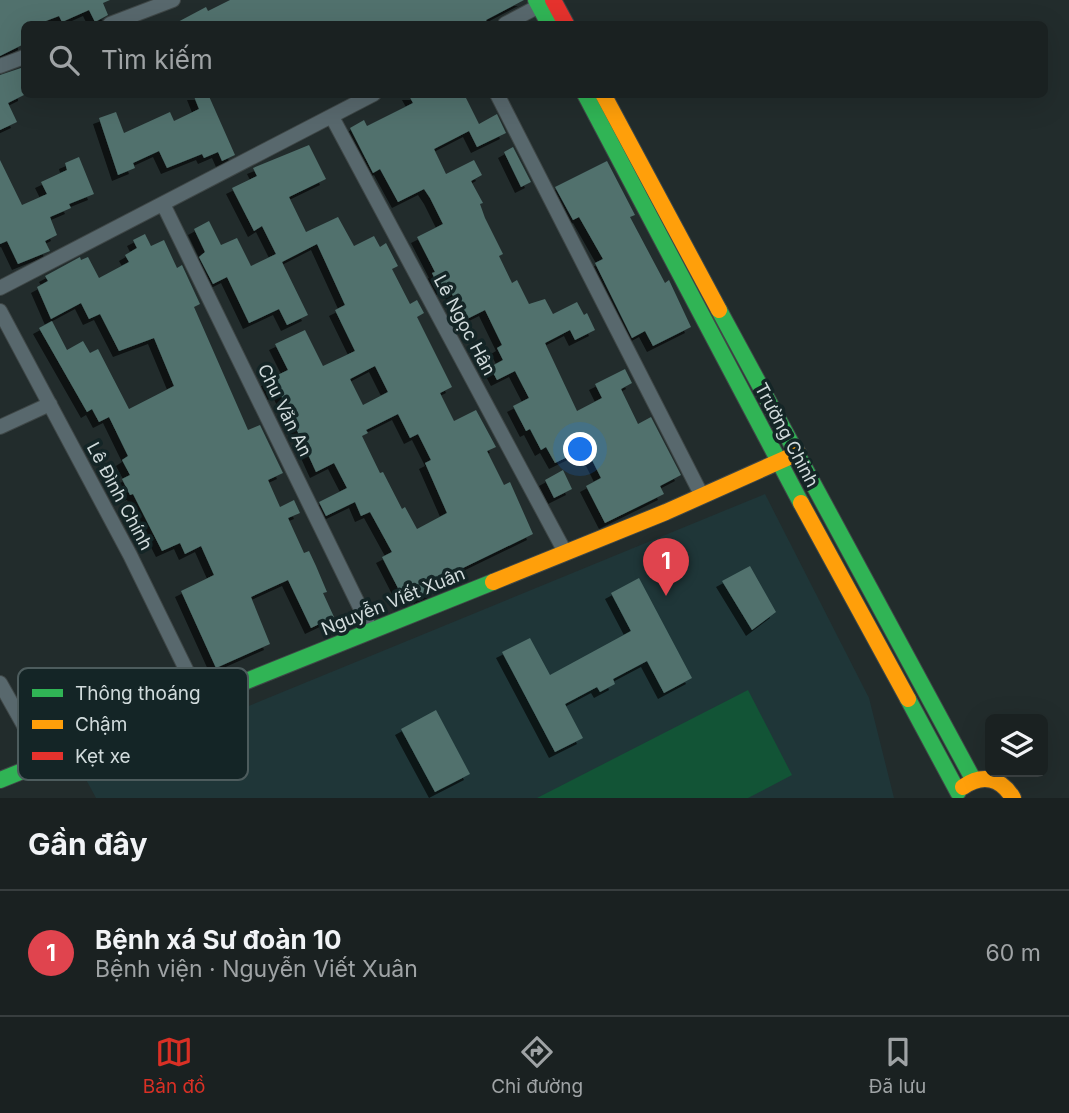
<!DOCTYPE html>
<html lang="vi">
<head>
<meta charset="utf-8">
<style>
  body { margin:0; font-family:Inter,sans-serif; background:#23292a; color:#f1f3f6 }
  .controls { position:absolute; right:21px; bottom:21px; display:grid; overflow:hidden; border-radius:10px; box-shadow:0 7px 28px #0002 }
  .controls button { width:63px; height:63px; display:grid; place-items:center; padding:0; border:0; border-bottom:2px solid #383e3f; background:#1a2121; color:#f1f3f6; font:35px sans-serif }
  .you { position:absolute; left:581px; top:450px; width:24px; height:24px; margin:-18px; border:5px solid #fff; border-radius:50%; background:#1a73e8; box-shadow:0 0 0 10px #1a73e833 }
  .badge { display:grid; place-items:center; width:46px; height:46px; border-radius:50%; background:#d93025; color:#fff; font-size:23px; font-weight:700 }
  .pin { position:absolute; translate:-50% -58px; filter:drop-shadow(0 2px 4px #0008) }
  .pin::after { content:''; position:absolute; top:37px; width:24px; height:21px; background:inherit; clip-path:polygon(0 0,100% 0,50% 100%) }
  .list { margin:0; padding:0; list-style:none }
  h2 { display:flex; justify-content:space-between; align-items:center; height:91px; margin:0; padding:0 28px; font-size:30px }
  h2 small { font-size:23px; font-weight:400; color:#9fa3a5 }
  .list li { display:grid; grid-template-columns:46px 1fr auto; gap:21px; align-items:center; box-sizing:border-box; height:126px; padding:0 28px; border-top:2px solid #383e3f }
  .list b { display:block; font-size:26px; white-space:nowrap }
  .list p { margin:0; font-size:23px; white-space:nowrap; color:#9fa3a5 }
  .list em { font-size:23px; font-style:normal; color:#9fa3a5 }
  .icon { flex:none; width:38px; height:38px; fill:none; stroke:currentColor; stroke-width:2; stroke-linecap:round; stroke-linejoin:round }
  .map { position:relative; flex:none; width:1069px; height:798px; overflow:hidden }
  .search { position:absolute; background:#1a2121; box-shadow:0 7px 28px #0002; left:21px; right:21px; top:21px; height:77px; display:flex; align-items:center; gap:18px; box-sizing:border-box; padding:0 24px; border-radius:10px; color:#9fa3a5; font-size:26px }
  .sheet { height:217px; background:#1a2121 }
  nav { display:flex; justify-content:space-around; align-items:center; box-sizing:border-box; height:98px; border-top:2px solid #383e3f; background:#1a2121; font-size:19px; color:#9fa3a5 }
  nav a { display:grid; justify-items:center; gap:4px }
  nav .on { color:#d93025 }
  .map>svg:first-child { display:block }
  .built { fill:#1f3638 }
  .green { fill:#125436 }
  .building { fill:#51716d; fill-rule:evenodd; filter:url(#shadow) }
  .lines { fill:none; stroke-linecap:round; stroke-linejoin:round }
  .street-casing { stroke:#3f4747; stroke-width:16 }
  .fast-casing { stroke:#3f4747; stroke-width:18 }
  .slow-casing { stroke:#3f4747; stroke-width:18 }
  .jam-casing { stroke:#3f4747; stroke-width:18 }
  .street { stroke:#58686d; stroke-width:14 }
  .fast { stroke:#30b455; stroke-width:16 }
  .slow { stroke:#ff9f0a; stroke-width:16 }
  .jam { stroke:#e5322d; stroke-width:16 }
  .labels { text-anchor:middle; dominant-baseline:central; stroke-width:7; stroke-linejoin:round; paint-order:stroke }
  .street-label { font-size:18px; fill:#d1dbdc; stroke:#142526 }
  .key { fill:#142526; stroke:#4d5c5d; stroke-width:2 }
  .key-label { font-size:19px; fill:#d1dbdc }
</style>
</head>
<body>
<div class="map">
<svg width="1069" height="798" viewBox="0 0 1069 798">
  <defs>
    <filter id="shadow"><feDropShadow dx="-6" dy="6" stdDeviation="0" flood-color="#0009"/></filter>
  </defs>
  <rect width="100%" height="100%" fill="#222c2c"/>
  <path class="built" d="M765 494 869 698 894 798H96L83 774Z"/>
  <path class="green" d="M748 690 792 775 748 798H537Z"/>
  <path class="building" d="M0 0H110L103 3 108 15 95 22 89 10 62 22 59 16 38 24H24V44L0 56Z
    M230 0H524L486 20 488 24H174L206 7 208 11Z
    M24 67V95L8 103 17 122 0 130V75Z
    M193 94H208L235 155 222 161 218 152 204 158 202 154 167 168 159 151 133 163 135 168 118 175 99 118 116 112 124 133 170 112 174 121 199 109Z
    M408 94H464L479 124 497 114 506 133 477 147 469 131 434 149 446 174 474 160 482 175 471 181 483 203 480 204 485 218 503 254 499 256 512 283 517 280 529 304 545 299 553 314 577 302 584 315 587 313 595 330 575 340 570 330 545 343 577 411 602 398 595 384 625 369 632 383 621 389 638 424 651 417 681 475 660 486 664 494 605 523 586 486 601 478 586 448 555 463 546 447 541 450 530 429 526 431 513 406 529 398 515 371 497 380 490 367 503 360 497 348 502 345 485 310 465 320 448 286 440 290 432 273 435 272 417 237 443 224 430 198 424 189 398 202 380 169 373 173 350 128 364 120 367 126 413 103Z
    M309 145 326 179 289 197 306 232 338 217 354 246 374 236 380 247 386 243 398 266 392 269 410 304 417 300 424 313 417 317 452 387 440 393 454 421 476 410 496 447 487 451 504 485 510 482 533 534 430 584 434 592 420 598 414 586 400 592 382 557 392 552 370 512 361 516 355 502 326 516 319 502 347 488 334 463 316 472 279 391 270 396 263 382 288 370 275 344 305 330 323 366 355 351 335 310 345 305 317 244 282 262 308 315 287 325 279 309 249 323 227 277 213 284 199 257 205 252 194 229 209 221 221 245 237 238 251 266 276 254 262 226 254 231 232 188 257 176 253 168ZM375 366 388 392 363 405 350 379ZM398 414 410 438 418 434 431 460 425 463 447 513 417 529 405 507 402 509 383 472 380 473 362 436 368 433 366 430Z
    M513 147 531 182 521 187 504 152Z
    M79 157 94 194 69 204 71 208 50 217 57 235 45 241 50 251 18 264 7 241 0 244V160L22 205 47 194 41 182 67 170 65 163Z
    M607 161 635 215 630 217 665 283 669 280 691 327 653 346 645 331 632 338 595 263 603 259 579 217 573 220 555 187Z
    M145 234 151 246 164 240 177 268 182 265 200 304 194 307 248 430 260 425 283 473 268 480 280 507 294 500 300 513 288 518 304 553 309 551 316 566 327 592 323 593 334 617 311 628 288 580 251 597 270 644 216 668 181 591 214 575 201 546 185 554 180 543 162 551 133 494 130 495 122 479 130 475 122 460 128 456 109 417 99 422 92 409 87 412 39 328 52 321 67 350 83 341 90 353 98 349 129 409 174 386 154 338 119 351 100 314 89 319 81 303 51 319 37 287 48 281 45 276 80 257 81 260 88 257 99 278 129 262 125 255 137 248 133 240Z
    M563 470 572 489 554 498 545 480Z
    M750 566 776 612 752 630 722 581Z
    M639 578 692 678 664 693 647 661 613 679 615 684 600 692 597 687 565 704 583 738 555 752 502 652 530 638 550 675 631 631 611 593Z
    M436 710 470 774 435 792 401 729Z"/>
  <g class="lines">
    <defs>
      <path id="street" d="M110 24 173 0
        M505 24 539 6
        M0 66 24 57
        M497 94 702 496
        M332 117 565 552
        M164 206 371 630
        M0 288 374 94
        M0 311 130 555 201 700
        M0 427 50 404
        M0 683 45 763"/>
      <path id="fast" d="M536 0 549 24
        M585 94 801 503
        M719 310 973 779
        M908 699 958 792
        M0 780 493 582"/>
      <path id="slow" d="M603 94 719 310
        M801 503 908 699
        M493 582 666 512 798 453
        M963 787C983 773 1001 778 1013 798"/>
      <path id="jam" d="M553 0 566 24"/>
    </defs>
    <use href="#street" class="street-casing"/>
    <use href="#fast" class="fast-casing"/>
    <use href="#slow" class="slow-casing"/>
    <use href="#jam" class="jam-casing"/>
    <use href="#street" class="street"/>
    <use href="#fast" class="fast"/>
    <use href="#slow" class="slow"/>
    <use href="#jam" class="jam"/>
  </g>
  <g class="labels">
    <g class="street-label">
      <text transform="translate(465 325) rotate(62)">Lê Ngọc Hân</text>
      <text transform="translate(285 410) rotate(64)">Chu Văn An</text>
      <text transform="translate(787 435) rotate(62)">Trường Chinh</text>
      <text transform="translate(120 496) rotate(62)">Lê Đình Chính</text>
      <text transform="translate(393 601) rotate(-22)">Nguyễn Viết Xuân</text>
    </g>
  </g>
  <rect x="18" y="668" width="230" height="112" rx="10" class="key"/>
  <rect x="32" y="689" width="31" height="8" fill="#30b455"/>
  <rect x="32" y="720" width="31" height="9" fill="#ff9f0a"/>
  <rect x="32" y="752" width="31" height="8" fill="#e5322d"/>
  <g class="key-label">
    <text x="75" y="700">Thông thoáng</text>
    <text x="75" y="731">Chậm</text>
    <text x="75" y="763">Kẹt xe</text>
  </g>
</svg>
<div class="controls">
<button><svg class="icon" aria-label="layers" viewBox="0 0 24 24"><path d="M12 4l9 5-9 5-9-5zM3 14l9 5 9-5"/></svg></button>
</div>
<div class="you"></div>
<div class="pin badge" style="left:666px;top:596px;background:#e0444e">1</div>
<div class="search"><svg class="icon" aria-label="search" viewBox="0 0 24 24"><circle cx="10" cy="10" r="6"/><path d="M15 15l6 6"/></svg>Tìm kiếm</div>
</div>
<section class="sheet">
<h2>Gần đây<small></small></h2>
<ul class="list">
<li><span class="badge" style="background:#e0444e">1</span><div><b>Bệnh xá Sư đoàn 10</b><p>Bệnh viện · Nguyễn Viết Xuân</p></div><em>60 m</em></li>
</ul>
</section>
<nav>
<a class="on"><svg class="icon" aria-label="map" viewBox="0 0 24 24"><path d="M3 6l6-2 6 2 6-2v14l-6 2-6-2-6 2zM9 4v14M15 6v14"/></svg>Bản đồ</a>
<a><svg class="icon" aria-label="directions" viewBox="0 0 24 24"><path d="M12 3l9 9-9 9-9-9zM9 14v-3h6M13 9l2 2-2 2"/></svg>Chỉ đường</a>
<a><svg class="icon" aria-label="saved" viewBox="0 0 24 24"><path d="M7 4h10v16l-5-4-5 4z"/></svg>Đã lưu</a>
</nav>
</body>
</html>
